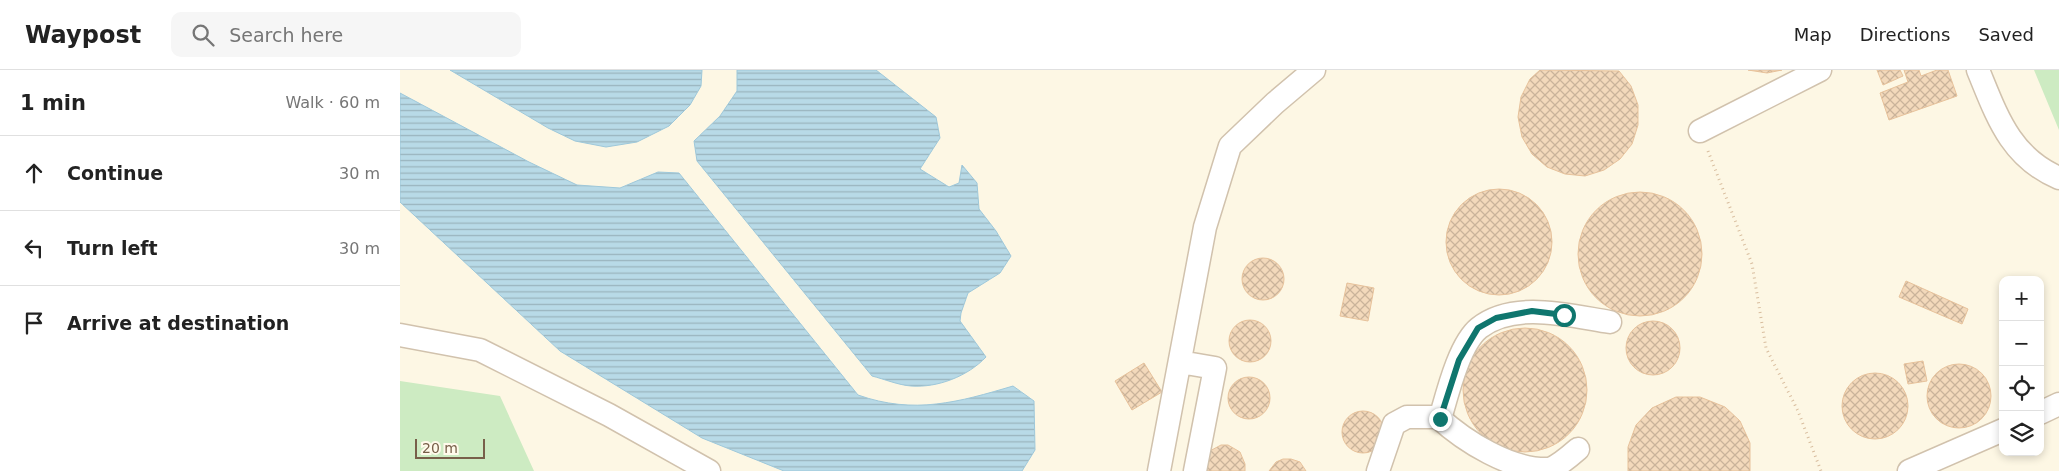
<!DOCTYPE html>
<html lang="en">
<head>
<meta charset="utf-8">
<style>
  body { margin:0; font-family:"DejaVu Sans",sans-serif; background:#f6f6f6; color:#222 }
  .controls { position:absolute; right:15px; bottom:15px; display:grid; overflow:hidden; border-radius:10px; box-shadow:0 2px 8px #0003 }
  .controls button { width:45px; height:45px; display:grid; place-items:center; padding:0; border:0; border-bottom:1px solid #e0e0e0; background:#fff; color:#222; font:25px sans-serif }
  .scale { position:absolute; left:15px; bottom:12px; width:70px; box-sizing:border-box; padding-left:5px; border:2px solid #775f49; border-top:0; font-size:14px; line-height:18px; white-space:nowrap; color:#775f49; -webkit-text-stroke:4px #fffaeb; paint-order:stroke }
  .stop { position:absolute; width:15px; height:15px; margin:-11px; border:4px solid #0f766e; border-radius:50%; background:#fff }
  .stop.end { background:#0f766e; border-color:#fff; box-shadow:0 1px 5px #0008 }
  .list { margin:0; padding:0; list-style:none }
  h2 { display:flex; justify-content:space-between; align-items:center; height:65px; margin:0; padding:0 20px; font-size:21px }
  h2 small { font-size:16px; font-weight:400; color:#767676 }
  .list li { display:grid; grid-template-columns:32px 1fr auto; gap:15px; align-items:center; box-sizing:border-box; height:75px; padding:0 20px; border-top:1px solid #e0e0e0 }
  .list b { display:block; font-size:19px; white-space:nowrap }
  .list em { font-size:16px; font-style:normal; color:#767676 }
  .icon { flex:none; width:28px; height:28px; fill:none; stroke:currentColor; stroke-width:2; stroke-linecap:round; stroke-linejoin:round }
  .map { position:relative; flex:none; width:1659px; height:401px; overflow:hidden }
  header { display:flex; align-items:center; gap:30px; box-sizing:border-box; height:70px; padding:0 25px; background:#fff; border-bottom:1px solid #e0e0e0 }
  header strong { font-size:24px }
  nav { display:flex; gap:28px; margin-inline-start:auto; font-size:18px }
  .search { width:350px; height:45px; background:#f6f6f6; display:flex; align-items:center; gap:12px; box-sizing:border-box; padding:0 18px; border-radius:10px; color:#767676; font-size:19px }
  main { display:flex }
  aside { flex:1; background:#fff }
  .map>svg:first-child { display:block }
  .green { fill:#cdebc2 }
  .water { fill:url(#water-rules); stroke:#9ec8da }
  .building { fill:url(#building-cross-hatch); stroke:#e7c29b }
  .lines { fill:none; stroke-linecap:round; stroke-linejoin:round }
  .minor-casing { stroke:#d1c2ad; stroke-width:25 }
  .path { stroke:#d8bd9e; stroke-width:3; stroke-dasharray:1 4; stroke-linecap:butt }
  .minor { stroke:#fff; stroke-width:22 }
  .route { stroke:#0f766e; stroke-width:6 }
</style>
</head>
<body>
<header>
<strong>Waypost</strong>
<div class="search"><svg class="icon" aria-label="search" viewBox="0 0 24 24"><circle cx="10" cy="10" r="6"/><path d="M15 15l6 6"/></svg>Search here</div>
<nav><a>Map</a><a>Directions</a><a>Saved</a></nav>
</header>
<main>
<aside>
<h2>1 min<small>Walk · 60 m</small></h2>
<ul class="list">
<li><svg class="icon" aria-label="ahead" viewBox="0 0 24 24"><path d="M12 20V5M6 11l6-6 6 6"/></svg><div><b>Continue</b></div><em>30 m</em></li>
<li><svg class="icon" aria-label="left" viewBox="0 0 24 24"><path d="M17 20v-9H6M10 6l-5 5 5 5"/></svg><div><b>Turn left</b></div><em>30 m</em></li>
<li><svg class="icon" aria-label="arrive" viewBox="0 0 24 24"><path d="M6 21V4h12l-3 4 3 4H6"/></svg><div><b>Arrive at destination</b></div></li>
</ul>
</aside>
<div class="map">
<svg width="1659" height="401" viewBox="0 0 1659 401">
  <defs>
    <pattern id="water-rules" width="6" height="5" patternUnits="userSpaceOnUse" patternTransform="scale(1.25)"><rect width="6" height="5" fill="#b8dae7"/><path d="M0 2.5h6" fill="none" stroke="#9ab4bd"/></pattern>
    <pattern id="building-cross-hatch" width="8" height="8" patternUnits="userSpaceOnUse" patternTransform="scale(1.25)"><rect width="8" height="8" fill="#f3d9bb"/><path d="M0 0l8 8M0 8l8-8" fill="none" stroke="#cab39a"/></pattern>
  </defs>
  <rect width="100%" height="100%" fill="#fdf7e4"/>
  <path class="green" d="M1634 0H1659V60Z
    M0 311 100 326 134 401H0Z"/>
  <path class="water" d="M50 0H302L301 16 290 35 269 56 237 72 206 77 175 71 148 58Z
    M337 0H476L536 47 540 68 520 99 549 117 559 113 562 95 577 113 579 139 596 161 611 186 600 203 568 223 561 243 560 251 586 287C568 306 538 318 511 316 498 315 484 309 472 306L297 91 294 71 320 46 337 21Z
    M0 23 129 92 177 115 220 118 258 102 279 103 458 325C514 345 559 332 613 316L634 331 635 380 622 401H384L302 368 160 281 0 132Z"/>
  <path class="building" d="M1140 0 1219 1 1231 16 1238 35V55L1232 74 1220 89 1204 100 1185 106 1165 104 1147 97 1132 84 1122 67 1118 47 1121 27 1130 9Z
    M1348 0H1382L1367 3Z
    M1477 0H1500L1503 6 1483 15Z
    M1504 0H1519L1521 6 1537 0H1548L1557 26 1489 50 1480 23 1508 12Z
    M1046 172a53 53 0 1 1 106 0a53 53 0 1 1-106 0Z
    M1178 184a62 62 0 1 1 124 0a62 62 0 1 1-124 0Z
    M842 209a21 21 0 1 1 42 0a21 21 0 1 1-42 0Z
    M1506 211 1568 239 1562 254 1499 227Z
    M947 213 974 218 968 251 940 246Z
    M829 271a21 21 0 1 1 42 0a21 21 0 1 1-42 0Z
    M1226 278a27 27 0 1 1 54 0a27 27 0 1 1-54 0Z
    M1063 320a62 62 0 1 1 124 0a62 62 0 1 1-124 0Z
    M1523 291 1527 311 1508 314 1504 294Z
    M744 293 762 322 732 340 715 311Z
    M1527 326a32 32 0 1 1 64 0a32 32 0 1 1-64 0Z
    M1442 336a33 33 0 1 1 66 0a33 33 0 1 1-66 0Z
    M828 328a21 21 0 1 1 42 0a21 21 0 1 1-42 0Z
    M1276 327H1300L1325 337 1340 351 1350 373V401H1228V377L1236 355 1252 338Z
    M942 362a21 21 0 1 1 42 0a21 21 0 1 1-42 0Z
    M821 375H828L840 382 845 394V401H804L808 382Z
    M883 389H891L900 392 906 401H869L876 392Z"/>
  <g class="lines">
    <defs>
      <path id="minor" d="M1578 0C1597 46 1610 87 1659 108
        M1300 61 1420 0
        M0 265 80 280 209 345 309 401
        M780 292 815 298 795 401
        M1640 343 1659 334
        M1040 349C1047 325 1059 274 1079 258 1114 230 1171 246 1210 252
        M759 401 805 157 830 76 875 33 914 0
        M978 401 994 354 1007 347H1038C1064 371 1111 401 1150 399 1160 395 1170 386 1178 379
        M1509 401 1603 360"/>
    </defs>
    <use href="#minor" class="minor-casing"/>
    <path class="path" d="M1308 81 1352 194 1366 278 1398 341 1421 401"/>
    <use href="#minor" class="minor"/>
  </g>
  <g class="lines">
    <path class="route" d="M1040 349 1059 290 1078 258 1096 248 1132 241 1164 245"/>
  </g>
</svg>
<div class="controls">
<button>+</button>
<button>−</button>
<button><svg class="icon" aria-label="locate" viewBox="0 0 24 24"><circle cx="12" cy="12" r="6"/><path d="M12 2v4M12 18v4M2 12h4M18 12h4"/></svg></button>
<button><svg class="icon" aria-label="layers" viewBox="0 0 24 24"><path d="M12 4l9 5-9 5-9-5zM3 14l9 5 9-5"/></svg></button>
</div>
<div class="scale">20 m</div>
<div class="stop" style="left:1164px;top:245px"></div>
<div class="stop end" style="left:1040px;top:349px"></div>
</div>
</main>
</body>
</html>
